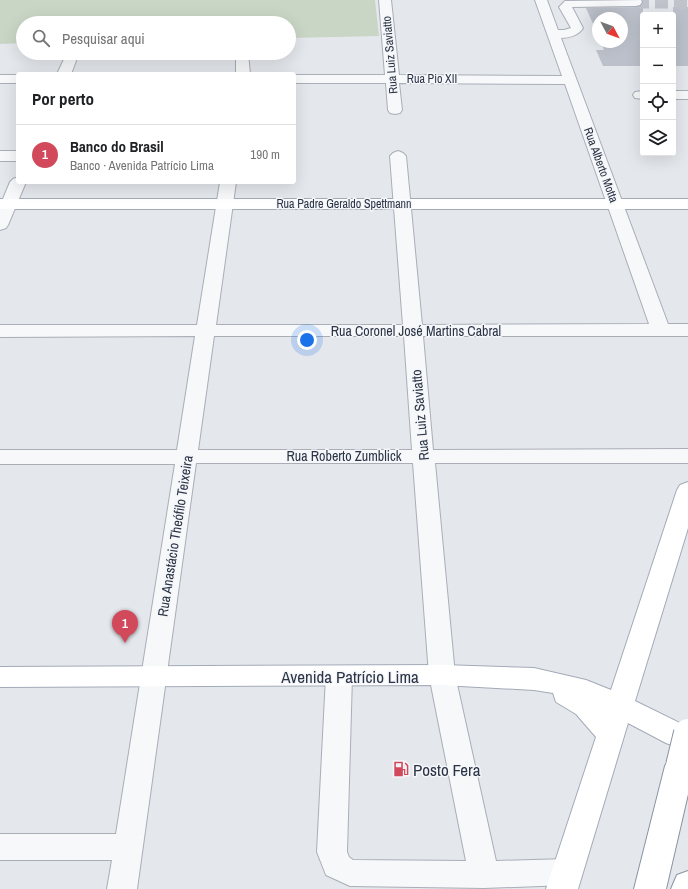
<!DOCTYPE html>
<html lang="pt">
<head>
<meta charset="utf-8">
<style>
  body { margin:0; font-family:"Archivo Narrow",sans-serif; background:#f6f6f6; color:#202124 }
  .controls { position:absolute; right:12px; top:12px; display:grid; overflow:hidden; border-radius:4px; box-shadow:0 4px 16px #0002 }
  .controls button { width:36px; height:36px; display:grid; place-items:center; padding:0; border:0; border-bottom:1px solid #e0e0e0; background:#fff; color:#202124; font:20px sans-serif }
  .compass { position:absolute; left:592px; top:12px; width:36px; height:36px; border-radius:50%; background:#fff; box-shadow:0 4px 16px #0002; rotate:131deg }
  .you { position:absolute; left:307px; top:340px; width:14px; height:14px; margin:-10px; border:3px solid #fff; border-radius:50%; background:#1a73e8; box-shadow:0 0 0 6px #1a73e833 }
  .badge { display:grid; place-items:center; width:26px; height:26px; border-radius:50%; background:#d1495b; color:#fff; font-size:13px; font-weight:700 }
  .pin { position:absolute; translate:-50% -33px; filter:drop-shadow(0 1px 2px #0008) }
  .pin::after { content:''; position:absolute; top:21px; width:14px; height:12px; background:inherit; clip-path:polygon(0 0,100% 0,50% 100%) }
  .list { margin:0; padding:0; list-style:none }
  h2 { display:flex; justify-content:space-between; align-items:center; height:52px; margin:0; padding:0 16px; font-size:17px }
  h2 small { font-size:13px; font-weight:400; color:#757577 }
  .list li { display:grid; grid-template-columns:26px 1fr auto; gap:12px; align-items:center; box-sizing:border-box; height:60px; padding:0 16px; border-top:1px solid #e0e0e0 }
  .list b { display:block; font-size:15px; white-space:nowrap }
  .list p { margin:0; font-size:13px; white-space:nowrap; color:#757577 }
  .list em { font-size:13px; font-style:normal; color:#757577 }
  .icon { flex:none; width:22px; height:22px; fill:none; stroke:currentColor; stroke-width:2; stroke-linecap:round; stroke-linejoin:round }
  .map { position:relative; flex:none; width:688px; height:889px; overflow:hidden }
  .search { position:absolute; background:#fff; box-shadow:0 4px 16px #0002; left:16px; top:16px; width:280px; height:44px; display:flex; align-items:center; gap:10px; box-sizing:border-box; padding:0 14px; border-radius:22px; color:#757577; font-size:15px }
  .panel { position:absolute; background:#fff; box-shadow:0 4px 16px #0002; left:16px; top:72px; width:280px; height:112px; border-radius:4px }
  .map>svg:first-child { display:block }
  .green { fill:#c9d6c5 }
  .building { fill:#bbc0ca }
  .lines { fill:none; stroke-linecap:round; stroke-linejoin:round }
  .minor-tunnel { stroke:#bfc3cb; stroke-width:13; stroke-dasharray:13 6; stroke-linecap:butt }
  .minor-casing { stroke:#a9aeb7; stroke-width:2 }
  .major-casing { stroke:#a3abb8; stroke-width:2 }
  .highway-casing { stroke:#8b94a3; stroke-width:2 }
  .minor { fill:#f7f8fa; fill-rule:evenodd }
  .major { fill:#fff; fill-rule:evenodd }
  .highway { fill:#fff; fill-rule:evenodd }
  .highway-bridge-casing { stroke:#8b94a3; stroke-width:30; stroke-linecap:butt }
  .highway-bridge { stroke:#fff; stroke-width:28 }
  .labels { text-anchor:middle; dominant-baseline:central; stroke-width:3; stroke-linejoin:round; paint-order:stroke }
  .far-street-label { font-size:12px; fill:#2b3445; stroke:#f4f6f9 }
  .street-label { font-size:14px; fill:#2b3445; stroke:#f4f6f9 }
  .near-street-label { font-size:17px; fill:#2b3445; stroke:#f4f6f9 }
  .near-poi-label { font-size:17px; fill:#2b3445; stroke:#f4f6f9; text-anchor:start }
</style>
</head>
<body>
<div class="map">
<svg width="688" height="889" viewBox="0 0 688 889">
  <rect width="100%" height="100%" fill="#e4e7ec"/>
  <path class="green" d="M0 0H375L379 36 289 38V23H23V43L0 44Z"/>
  <path class="building" d="M643 7V66H603L596 50H604L601 42H622V18H598V35L586 8Z
    M673 7H688V66H673Z"/>
  <g class="lines">
    <path class="minor-tunnel" d="M636 2H688"/>
    <defs>
      <path id="minor" d="M379 0H391L399 75 562 76 535 0H547L558 30H564L571 28 559 7 565 1 641 0 642 2 640 5 636 6 572 7 583 28C579 35 569 38 561 38L668 324H688V336H423L433 450 688 449V463H435L455 675 496 861 567 859 578 863 582 872 578 881 567 885 484 888 350 886 326 875 317 852 326 676 330 669 339 666 348 669 352 676 347 852 349 857 353 860 466 861 429 675 413 463H196L137 889H107L112 860H0V834H116L175 464H0V450H177L195 336 0 337V325H197L220 182H236L216 325H403L390 156 393 153 398 151 403 153 406 156 422 325 649 324 565 84 399 83 402 110 400 113 395 114 390 113 388 110 386 83H294V75H385ZM214 336H404L412 450H198Z
        M67 53H79L71 74H57Z
        M236 53H248L250 74H236Z
        M0 75H18V83H0Z
        M643 91V99L635 98 633 95 635 92Z
        M673 91H688V99H673Z
        M0 151H18V161H0Z
        M18 177V182H26L8 225 6 228 0 230V206L10 182 13 179Z"/>
      <path id="major" d="M0 199H688V209H0Z
        M688 482V528L635 701 688 727V751L666 743 628 723 578 889H546L596 737 576 714 556 702 553 693 534 690 442 685 0 687V667L442 665 534 668 586 680 611 690 677 490 680 485Z"/>
      <path id="highway" d="M680 754 688 757V794L666 889H634L665 766 670 757Z
        M688 871V889H671L677 875Z"/>
    </defs>
    <use href="#minor" class="minor-casing"/>
    <use href="#major" class="major-casing"/>
    <use href="#highway" class="highway-casing"/>
    <use href="#minor" class="minor"/>
    <use href="#major" class="major"/>
    <use href="#highway" class="highway"/>
    <defs>
      <path id="highway-bridge" d="M680 766 688 733"/>
    </defs>
    <use href="#highway-bridge" class="highway-bridge-casing"/>
    <use href="#highway-bridge" class="highway-bridge"/>
  </g>
  <defs>
    <symbol id="fuel-bare" viewBox="-9 -9 18 18"><path d="M-5.5-6h7V0h2V4h1.3V-2.5L3-4.5l.8-.8L6-3V5H2.5V1h-1V6h-7ZM-4.2-4.7v3.2H.2V-4.7Z" fill="#d1495b" stroke="#f4f6f9" stroke-width="2.5" paint-order="stroke"/></symbol>
  </defs>
  <g fill-rule="evenodd">
    <use href="#fuel-bare" x="390" y="758" width="22" height="22"/>
  </g>
  <g class="labels">
    <g class="far-street-label">
      <text transform="translate(390 55) rotate(-95)">Rua Luiz Saviatto</text>
      <text x="432" y="79">Rua Pio XII</text>
      <text transform="translate(601 165) rotate(70)">Rua Alberto Motta</text>
      <text x="344" y="204">Rua Padre Geraldo Spettmann</text>
    </g>
    <g class="street-label">
      <text x="416" y="331">Rua Coronel José Martins Cabral</text>
      <text transform="translate(420 415) rotate(-95)">Rua Luiz Saviatto</text>
      <text x="344" y="456">Rua Roberto Zumblick</text>
      <text transform="translate(175 536) rotate(-81)">Rua Anastácio Theófilo Teixeira</text>
    </g>
    <g class="near-street-label">
      <text x="350" y="676">Avenida Patrício Lima</text>
    </g>
    <g class="near-poi-label">
      <text x="413" y="769">Posto Fera</text>
    </g>
  </g>
</svg>
<div class="controls">
<button>+</button>
<button>−</button>
<button><svg class="icon" aria-label="locate" viewBox="0 0 24 24"><circle cx="12" cy="12" r="6"/><path d="M12 2v4M12 18v4M2 12h4M18 12h4"/></svg></button>
<button><svg class="icon" aria-label="layers" viewBox="0 0 24 24"><path d="M12 4l9 5-9 5-9-5zM3 14l9 5 9-5"/></svg></button>
</div>
<svg class="compass" viewBox="-18 -18 36 36"><path d="M0-13l5 13h-10z" fill="#e53935"/><path d="M0 13l5-13h-10z" fill="#757577"/></svg>
<div class="you"></div>
<div class="pin badge" style="left:125px;top:643px">1</div>
<div class="search"><svg class="icon" aria-label="search" viewBox="0 0 24 24"><circle cx="10" cy="10" r="6"/><path d="M15 15l6 6"/></svg>Pesquisar aqui</div>
<section class="panel">
<h2>Por perto<small></small></h2>
<ul class="list">
<li><span class="badge">1</span><div><b>Banco do Brasil</b><p>Banco · Avenida Patrício Lima</p></div><em>190 m</em></li>
</ul>
</section>
</div>
</body>
</html>
